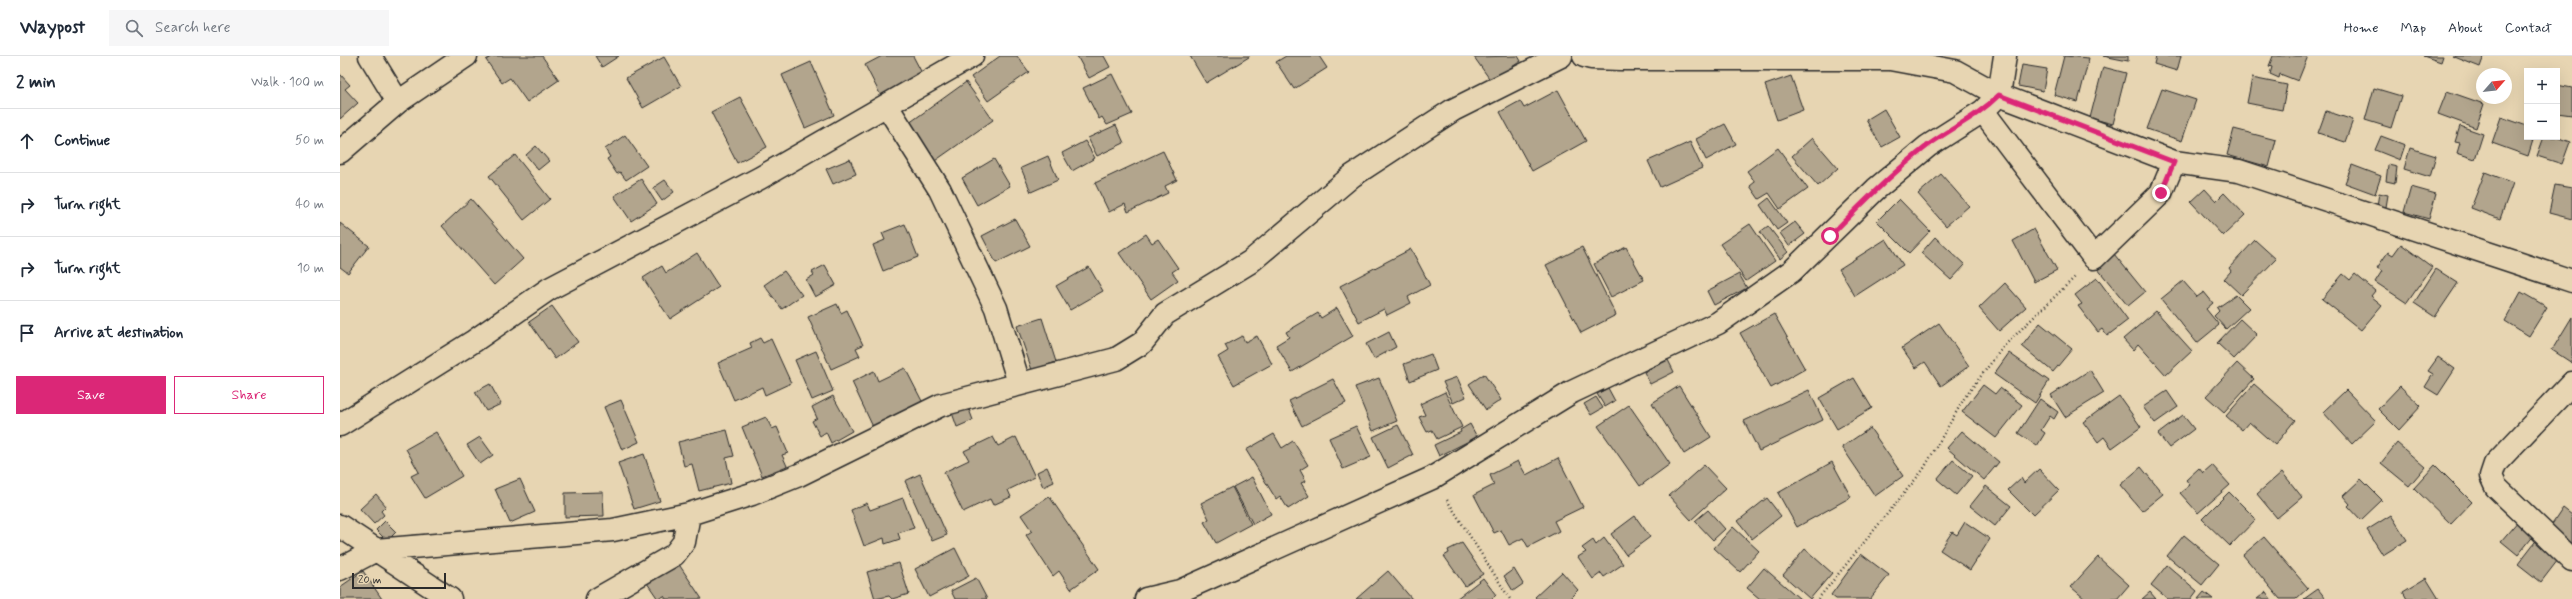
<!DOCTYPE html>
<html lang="en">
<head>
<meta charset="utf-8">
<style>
  body { margin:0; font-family:Mynerve,sans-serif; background:#f6f6f7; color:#1f2937 }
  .controls { position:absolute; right:12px; top:12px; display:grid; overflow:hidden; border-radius:0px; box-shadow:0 4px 16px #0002 }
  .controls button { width:36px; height:36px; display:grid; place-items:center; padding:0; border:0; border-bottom:1px solid #e0e1e3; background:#fff; color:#1f2937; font:20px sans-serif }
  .compass { position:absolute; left:2136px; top:12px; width:36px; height:36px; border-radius:50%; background:#fff; box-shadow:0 4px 16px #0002; rotate:62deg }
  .scale { position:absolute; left:12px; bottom:10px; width:94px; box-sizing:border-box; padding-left:4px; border:2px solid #2b2b2b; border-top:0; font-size:11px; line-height:14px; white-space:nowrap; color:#2b2b2b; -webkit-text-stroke:3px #e7d5b2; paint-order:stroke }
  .stop { position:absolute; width:12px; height:12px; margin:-9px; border:3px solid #db2777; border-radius:50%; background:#fff }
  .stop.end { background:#db2777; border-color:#fff; box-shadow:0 1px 4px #0008 }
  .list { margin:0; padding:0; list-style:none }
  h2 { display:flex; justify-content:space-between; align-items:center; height:52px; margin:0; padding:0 16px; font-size:17px }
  h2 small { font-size:13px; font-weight:400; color:#747a83 }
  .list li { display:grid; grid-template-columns:26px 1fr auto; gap:12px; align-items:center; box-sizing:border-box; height:64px; padding:0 16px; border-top:1px solid #e0e1e3 }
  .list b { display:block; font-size:15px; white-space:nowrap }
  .list em { font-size:13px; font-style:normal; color:#747a83 }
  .actions { display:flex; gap:8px; padding:12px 16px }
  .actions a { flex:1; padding:9px 0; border:1px solid #db2777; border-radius:0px; text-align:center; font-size:14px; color:#db2777 }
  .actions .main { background:#db2777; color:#fff }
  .icon { flex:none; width:22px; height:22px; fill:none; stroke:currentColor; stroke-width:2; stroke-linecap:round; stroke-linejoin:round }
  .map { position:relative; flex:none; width:2232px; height:543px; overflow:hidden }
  header { display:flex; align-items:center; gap:24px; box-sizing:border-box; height:56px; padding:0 20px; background:#fff; border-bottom:1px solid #e0e1e3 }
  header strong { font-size:19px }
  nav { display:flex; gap:22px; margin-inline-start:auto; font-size:14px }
  .search { width:280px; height:36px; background:#f6f6f7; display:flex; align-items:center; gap:10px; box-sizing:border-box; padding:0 14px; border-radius:0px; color:#747a83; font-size:15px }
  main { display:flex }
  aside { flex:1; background:#fff }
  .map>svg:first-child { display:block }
  .building { fill:#b2a58d; stroke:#2b2b2b }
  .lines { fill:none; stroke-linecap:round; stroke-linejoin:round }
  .street-casing { stroke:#2b2b2b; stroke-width:25 }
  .path { stroke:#2b2b2b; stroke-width:2.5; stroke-dasharray:1 3; stroke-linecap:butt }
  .street { stroke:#e7d5b2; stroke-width:22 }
  .route { stroke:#db2777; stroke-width:5 }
</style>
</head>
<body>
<header>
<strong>Waypost</strong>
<div class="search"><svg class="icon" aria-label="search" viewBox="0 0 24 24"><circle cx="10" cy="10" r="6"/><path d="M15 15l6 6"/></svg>Search here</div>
<nav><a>Home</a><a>Map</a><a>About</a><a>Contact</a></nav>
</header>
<main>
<aside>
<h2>2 min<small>Walk · 100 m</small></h2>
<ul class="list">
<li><svg class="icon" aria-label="ahead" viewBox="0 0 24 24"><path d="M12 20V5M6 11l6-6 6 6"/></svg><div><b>Continue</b></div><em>50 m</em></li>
<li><svg class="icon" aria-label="right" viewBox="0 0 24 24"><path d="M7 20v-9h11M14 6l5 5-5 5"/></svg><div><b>Turn right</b></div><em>40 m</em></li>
<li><svg class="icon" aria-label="right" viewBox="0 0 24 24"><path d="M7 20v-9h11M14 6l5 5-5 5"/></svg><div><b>Turn right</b></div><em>10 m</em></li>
<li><svg class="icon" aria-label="arrive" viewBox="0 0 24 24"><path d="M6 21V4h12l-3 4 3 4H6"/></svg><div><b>Arrive at destination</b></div></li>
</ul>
<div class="actions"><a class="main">Save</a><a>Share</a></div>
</aside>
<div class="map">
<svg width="2232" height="543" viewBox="0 0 2232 543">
  <rect width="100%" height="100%" fill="#e7d5b2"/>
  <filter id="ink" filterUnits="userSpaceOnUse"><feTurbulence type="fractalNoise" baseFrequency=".025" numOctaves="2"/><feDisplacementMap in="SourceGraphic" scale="8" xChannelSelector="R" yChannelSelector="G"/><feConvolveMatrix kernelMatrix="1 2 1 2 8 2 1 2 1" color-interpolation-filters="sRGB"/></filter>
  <g filter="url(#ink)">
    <path class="building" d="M152 0H202L219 24 187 46 170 22 162 27 146 4Z
      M255 0H279L262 11Z
      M542 0H573L583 19 541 40 525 9Z
      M660 0H677L689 16 648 45 631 21Z
      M737 0H764L770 11 749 22Z
      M850 0H909V1L866 27Z
      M946 0H979L987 12 954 33 936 6Z
      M1178 0 1181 5 1151 25 1134 1Z
      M1724 0 1749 2 1738 46 1714 39Z
      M1763 0H1788V5Z
      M1816 0H1841L1837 15 1814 8Z
      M1933 0H1968L1958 25 1940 18 1939 22 1930 18 1932 11 1929 10Z
      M2083 0H2103L2101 6Z
      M2112 0H2144L2140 11Z
      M324 1 341 30 303 52 286 22Z
      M471 6 494 59 465 72 442 19Z
      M1682 9 1707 13 1703 35 1678 30Z
      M1763 11 1786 17 1773 68 1750 62Z
      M0 18 10 29 5 33 18 47 0 63Z
      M772 18 792 58 767 69 762 61 759 63 743 32Z
      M1451 20 1463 54 1437 64 1425 29Z
      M1912 22 1947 29 1942 54 1907 47Z
      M626 26 653 64 592 107 565 70Z
      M2217 29 2232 32V59L2217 57Z
      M2034 32 2061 40 2051 72 2025 64Z
      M1822 33 1856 44 1842 85 1807 73Z
      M1218 34 1246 85 1192 115 1160 56 1180 45 1184 52Z
      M2107 35 2144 48 2136 72 2098 58Z
      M400 41 427 91 397 107 371 56Z
      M1544 53 1560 81 1542 91 1526 64Z
      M1986 55 2013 64 2005 86 1978 77Z
      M2161 61 2187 70V81H2194L2188 100 2152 87Z
      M1385 68 1396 88 1366 104 1356 83Z
      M776 69 784 87 757 100 748 82Z
      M2120 70 2143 78 2135 103 2117 97 2120 87 2115 86Z
      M1894 73 1936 84 1929 111 1887 99Z
      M285 79 307 110 286 124 280 116 277 118 267 103 270 101 265 93Z
      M2041 80 2065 89 2060 104 2035 94Z
      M2204 81H2216L2230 86 2222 108 2197 100Z
      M1472 82 1498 112 1478 130 1452 100Z
      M745 85 755 102 732 115 722 97Z
      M1350 86 1362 112 1320 131 1308 105Z
      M196 90 209 105 198 114 186 99Z
      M1438 92 1468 133 1440 153 1429 137 1419 143 1410 130 1415 126 1407 115Z
      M2070 92 2096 100 2090 121 2064 113Z
      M823 95 837 124 825 130 828 137 788 156 785 148 769 156 755 127Z
      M175 99 210 143 184 164 149 120Z
      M708 100 718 124 691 136 681 112Z
      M510 103 516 118 493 128 486 113Z
      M654 103 670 130 637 149 622 122Z
      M2012 109 2041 120 2035 138 2005 127Z
      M2048 109 2057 111 2055 127 2046 125Z
      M2145 116 2173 127 2160 163 2131 152Z
      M1601 118 1629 150 1606 170 1578 138Z
      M301 123 317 148 291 165 274 140Z
      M325 124 334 136 322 145 313 132Z
      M2215 129 2232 132V163L2209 157Z
      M2071 131 2096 138 2089 163 2064 156Z
      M1865 133 1876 145 1884 137 1905 159 1883 180 1851 146Z
      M2039 137 2048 139 2046 151 2037 150Z
      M1429 142 1447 167 1437 174 1420 149Z
      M131 143 183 203 154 229 102 170Z
      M1559 143 1590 175 1569 197 1537 165Z
      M675 163 690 190 656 207 642 180Z
      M1455 166 1465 178 1449 190 1440 177Z
      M0 167 29 190 8 217 0 211Z
      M565 168 578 201 543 215 533 189 545 184 542 177Z
      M1410 168 1435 205 1406 225 1380 188Z
      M1428 170 1448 196 1440 203 1420 176Z
      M1694 173 1717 214 1694 226 1673 185Z
      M806 178 812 187 818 183 838 212 832 216 838 224 811 243 779 197Z
      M1595 181 1625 209 1611 224 1581 197Z
      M1546 183 1563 209 1515 240 1499 213Z
      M1915 184 1936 203 1901 239 1884 223 1891 215 1889 212Z
      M2061 188 2092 211 2067 247 2035 226 2042 215 2037 212 2048 196 2053 199Z
      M1242 191 1276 259 1241 277 1206 209Z
      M1286 191 1304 224 1271 241 1254 208Z
      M1071 193 1090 229 1068 241 1071 247 1047 259 1044 253 1019 266 1000 230Z
      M357 197 379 231 330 263 303 222 322 210 326 217Z
      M1774 198 1805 236 1788 250 1757 212Z
      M485 209 496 229 475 241 466 224 474 219 472 216Z
      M749 211 763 235 730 254 716 230Z
      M2096 213 2118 227 2095 261 2074 247Z
      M444 215 462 239 442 253 424 229Z
      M1399 218 1407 232 1374 249 1367 235Z
      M2003 218 2010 224 2015 218 2035 235 2031 240 2042 249 2021 274 1982 243Z
      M1757 222 1788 264 1767 280 1762 273 1758 276 1738 250 1742 248 1735 239Z
      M1843 225 1857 241 1864 236 1873 247 1866 253 1879 269 1857 287 1821 243Z
      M1665 227 1686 251 1659 275 1639 252Z
      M2181 236 2207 251 2189 280 2165 265Z
      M1896 239 1909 252 1886 273 1874 260 1879 255 1877 252Z
      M497 248 501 257 507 254 523 289 516 292 520 300 491 313 468 261Z
      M212 250 238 286 215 303 189 266Z
      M997 252 1013 280 952 316 936 289 949 281 946 276 978 257 981 262Z
      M1816 255 1852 295 1826 319 1798 288 1793 294 1783 283Z
      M1434 258 1465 313 1431 332 1400 277Z
      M2232 261V307L2212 294Z
      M702 262 716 306 692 314 677 270Z
      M1900 263 1917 279 1894 303 1877 287Z
      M1599 267 1629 310 1601 330 1585 306 1576 312 1562 292Z
      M1700 267 1732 293 1713 316 1682 290Z
      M1049 276 1056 291 1034 303 1026 288Z
      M902 280 905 286 917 280 932 308 894 329 878 301 888 295 885 289Z
      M420 282 423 287 431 283 451 327 425 339 422 331 394 344 378 307 412 292 410 287Z
      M476 295 493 335 472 344 455 304Z
      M1669 297 1709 325 1695 347 1654 318Z
      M1091 298 1097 314 1070 325 1064 308Z
      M2098 301 2115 313 2098 339 2085 331 2093 318 2088 315Z
      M1328 304 1334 316 1310 328 1304 316Z
      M1897 307 1914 323 1884 356 1866 340Z
      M565 312 583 347 533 371 512 326 534 315 538 325Z
      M1750 314 1764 337 1725 361 1711 339Z
      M1144 318 1161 344 1146 354 1129 328Z
      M1117 321 1126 341 1113 347 1103 326Z
      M1039 322 1057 365 1033 375 1015 331Z
      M1514 322 1532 352 1497 373 1479 342Z
      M993 323 1006 347 962 370 949 345Z
      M150 328 161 348 146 355 135 336Z
      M1914 328 1955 364 1935 389 1909 366 1902 374 1886 360Z
      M1643 329 1655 338 1660 332 1682 349 1656 382 1622 356Z
      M1339 330 1371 381 1344 398 1312 347Z
      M2060 330 2081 350 2059 374 2038 353Z
      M1268 332 1275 345 1265 351 1257 338Z
      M1469 334 1483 364 1419 395 1404 365Z
      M2006 334 2036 365 2012 388 1983 356Z
      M1827 335 1838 351 1815 367 1803 351Z
      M1105 336 1122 371 1097 383 1092 374 1087 376 1079 361 1085 359 1080 348Z
      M493 340 512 375 491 387 486 376 480 380 472 365 477 362 472 351Z
      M1779 340 1801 371 1772 392 1764 381 1758 386 1743 366Z
      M1256 341 1263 352 1251 359 1244 348Z
      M1700 343 1718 356 1714 363 1710 360 1701 374 1705 377 1697 390 1678 377Z
      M281 344 299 386 282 394 264 351Z
      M627 348 633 364 617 371 611 354Z
      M1289 349 1330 408 1300 430 1258 370Z
      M1843 359 1854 373 1829 392 1818 378Z
      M426 361 432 373 437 371 448 397 442 399 447 410 422 420 402 371Z
      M1130 368 1137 381 1099 400 1094 389 1121 376 1120 374Z
      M1058 369 1073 399 1048 412 1033 381Z
      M1016 370 1031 401 1003 413 989 382Z
      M1530 372 1563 420 1535 440 1502 391Z
      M387 374 394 400 386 402 391 427 359 435 352 408 344 410 338 386Z
      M1622 375 1659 406 1644 424 1607 392Z
      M96 376 122 420 85 442 71 420 79 416 66 393Z
      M934 378 942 392 953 385 968 409 960 414 966 425 961 427 969 440 948 453 940 440 936 443 906 394Z
      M140 381 153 399 140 408 127 389Z
      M653 381 658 390 676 381 695 421 668 434 671 441 653 449 650 443 623 456 604 416 629 404 624 395Z
      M2057 387 2085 411 2069 430 2041 407Z
      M304 398 320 445 294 453 278 407Z
      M1218 402 1243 451 1214 465 1219 475 1188 491 1183 482 1169 489 1161 474 1154 477 1134 439 1154 429 1150 419 1178 405 1186 419Z
      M1613 404 1632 420 1616 439 1597 423Z
      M1492 406 1511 441 1457 471 1438 437Z
      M1364 409 1386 432 1351 464 1329 440Z
      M1872 409 1890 429 1858 457 1840 437 1850 429 1846 424 1859 412 1863 417Z
      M2095 409 2132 446 2111 468 2074 432Z
      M707 411 714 426 703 431 697 416Z
      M1801 411 1823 438 1802 455 1780 429Z
      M1699 413 1719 434 1693 459 1668 434 1681 422 1684 427Z
      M1942 416 1962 441 1937 462 1917 438Z
      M580 418 607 479 592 485 565 425Z
      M912 421 931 458 913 468 893 431Z
      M180 423 195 456 170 467 155 433Z
      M2021 423 2042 444 2021 464 2008 450 2010 448 2003 440Z
      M1646 430 1671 450 1655 470 1630 450Z
      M892 431 911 468 876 487 864 466 869 463 861 447Z
      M263 436 264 460 225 461V437Z
      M1889 436 1916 463 1890 490 1862 463Z
      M36 438 46 450 41 455 44 459 34 468 20 453Z
      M709 440 759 513 731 533 719 515 713 520 686 479 692 475 681 459Z
      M563 442 574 472 558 477 560 483 545 488 544 482 524 490 511 454 527 447 530 454Z
      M1427 442 1441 460 1412 483 1398 465Z
      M2223 452 2232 459V494L2207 476Z
      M1368 454 1385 473 1373 484 1355 465Z
      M2051 459 2067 484 2043 499 2027 474Z
      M1295 460 1310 481 1286 499 1271 478Z
      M2179 464 2195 478 2178 499 2161 485Z
      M45 465 56 476 47 485 36 474Z
      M1625 466 1650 483 1630 514 1600 494 1612 476 1617 479Z
      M1393 471 1419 495 1400 516 1374 492Z
      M1844 479 1879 508 1862 529 1827 500Z
      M1924 481 1968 532 1956 543H1940L1903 499Z
      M1264 482 1283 508 1264 521 1261 517 1253 523 1238 501 1246 496 1242 492 1253 484 1256 489Z
      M2198 482 2221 500 2201 526 2178 508Z
      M1122 487 1143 518 1125 530 1104 500 1109 497 1108 494Z
      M615 492 629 520 589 541 575 513Z
      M1465 493 1492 517 1470 543 1443 519Z
      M1521 498 1549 519 1530 543H1496L1491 539Z
      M1758 501 1789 529 1777 543H1745L1731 531Z
      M338 507 362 543H326L324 540 318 543 307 527Z
      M559 507 569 538 552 543 549 540 535 543 527 516Z
      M1827 509 1857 535 1851 543H1828L1811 529Z
      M1424 512 1460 543H1420L1407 532Z
      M1174 513 1183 528 1173 535 1164 520Z
      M23 515 42 543H0V531Z
      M1048 515 1072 543H1016Z
      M1222 516 1238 534 1229 543H1197L1195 541Z
      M636 522 647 543H615L611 535Z
      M1143 522 1156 539 1152 543H1116Z
      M2086 522 2099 543H2067L2063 536Z
      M1978 533 1986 543H1964Z
      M1810 536 1816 543H1802Z
      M1864 536 1873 543H1858Z
      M1926 536 1931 543H1917Z"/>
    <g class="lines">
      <defs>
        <path id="street" d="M30 0 58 46
          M1244 0 1251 2 1281 3H1550L1615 15 1659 39 1834 106 1899 115 2232 225
          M547 50 600 134 656 252 679 327
          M1643 55 1754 202 1821 137 1834 106
          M0 96 58 46 126 0
          M2232 327 2155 408 2151 420 2156 431 2232 504
          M0 369 134 285 209 233 420 122 632 0
          M0 470 110 543
          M0 513 36 494 273 474 349 458 412 438 459 419 601 349 776 303 802 287 825 258 910 206 1012 120 1113 54 1221 0
          M257 543 334 499 344 486 349 458
          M806 543 840 535 1092 422 1232 336 1378 267 1452 215 1536 133 1588 90 1643 55 1659 39 1665 0"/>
      </defs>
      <use href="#street" class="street-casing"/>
      <path class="path" d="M1107 444 1170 543
        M1478 543 1583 414 1625 341 1664 290 1735 221"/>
      <use href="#street" class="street"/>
    </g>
  </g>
  <g class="lines" filter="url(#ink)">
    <path class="route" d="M1490 180C1521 148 1552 117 1587 90 1611 72 1637 61 1659 39L1834 106 1821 137"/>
  </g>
</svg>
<div class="controls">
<button>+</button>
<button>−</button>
</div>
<svg class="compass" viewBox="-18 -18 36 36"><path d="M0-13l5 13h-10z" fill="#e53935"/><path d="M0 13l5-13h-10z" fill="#747a83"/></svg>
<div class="scale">20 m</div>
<div class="stop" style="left:1490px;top:180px"></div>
<div class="stop end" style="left:1821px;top:137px"></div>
</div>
</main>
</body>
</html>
